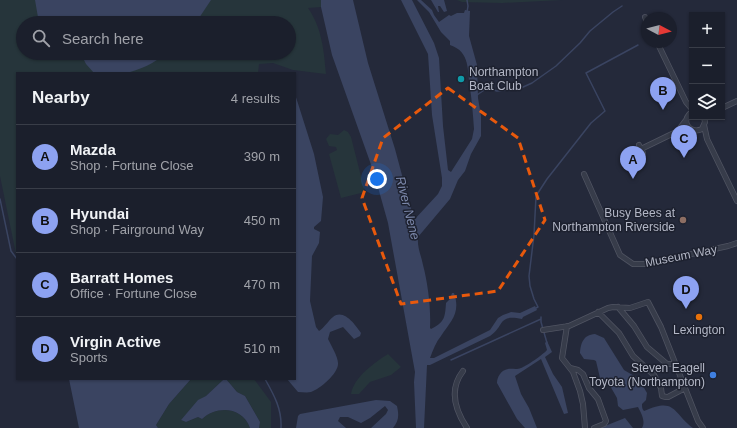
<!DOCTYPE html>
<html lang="en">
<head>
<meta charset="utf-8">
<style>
  body { margin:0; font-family:Arial,sans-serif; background:#282c38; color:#f1f3f6 }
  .controls { position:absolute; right:12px; top:12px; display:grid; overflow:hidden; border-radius:0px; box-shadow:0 1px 3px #0004 }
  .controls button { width:36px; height:36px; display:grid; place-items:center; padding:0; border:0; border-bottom:1px solid #393d48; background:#1b1f2c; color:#f1f3f6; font:20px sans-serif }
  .compass { position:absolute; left:641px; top:12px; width:36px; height:36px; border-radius:50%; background:#1b1f2c; box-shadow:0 1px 3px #0004; rotate:97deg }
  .you { position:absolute; left:377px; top:179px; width:14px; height:14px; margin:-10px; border:3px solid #fff; border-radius:50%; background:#1a73e8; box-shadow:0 0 0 6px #1a73e833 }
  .badge { display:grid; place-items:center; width:26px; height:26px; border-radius:50%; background:#8da2f1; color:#111; font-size:13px; font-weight:700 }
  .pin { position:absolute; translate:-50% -33px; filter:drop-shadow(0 1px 2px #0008) }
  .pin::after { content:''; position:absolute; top:21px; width:14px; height:12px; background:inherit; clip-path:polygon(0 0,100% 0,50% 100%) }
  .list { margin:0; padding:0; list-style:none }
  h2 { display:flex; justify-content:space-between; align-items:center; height:52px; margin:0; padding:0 16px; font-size:17px }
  h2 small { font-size:13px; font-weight:400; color:#a0a2a9 }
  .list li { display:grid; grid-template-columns:26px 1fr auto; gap:12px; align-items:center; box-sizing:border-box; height:64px; padding:0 16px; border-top:1px solid #393d48 }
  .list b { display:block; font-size:15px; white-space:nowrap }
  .list p { margin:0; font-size:13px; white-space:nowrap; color:#a0a2a9 }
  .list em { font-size:13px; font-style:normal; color:#a0a2a9 }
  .icon { flex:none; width:22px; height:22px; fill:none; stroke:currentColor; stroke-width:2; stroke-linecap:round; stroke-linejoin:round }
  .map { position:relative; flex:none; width:737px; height:428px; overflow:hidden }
  .search { position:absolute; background:#1b1f2c; box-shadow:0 1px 3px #0004; left:16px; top:16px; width:280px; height:44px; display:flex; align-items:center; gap:10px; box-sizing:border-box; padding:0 14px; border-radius:22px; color:#a0a2a9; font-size:15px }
  .panel { position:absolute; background:#1b1f2c; box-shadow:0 1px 3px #0004; left:16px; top:72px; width:280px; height:308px; border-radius:0px }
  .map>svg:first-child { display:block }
  .green { fill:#26353b; fill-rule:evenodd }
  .water { fill:#3a4461 }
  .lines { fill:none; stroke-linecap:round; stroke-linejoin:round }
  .stream { stroke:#3a4461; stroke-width:1.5 }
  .minor-casing { stroke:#505462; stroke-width:6 }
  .minor { stroke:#373c4a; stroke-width:4.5 }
  .marked { fill:none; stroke:#e8590c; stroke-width:3; stroke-dasharray:8 5; stroke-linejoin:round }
  .culture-dot { fill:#0f9aa8; stroke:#1d212f; stroke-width:1.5 }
  .education-dot { fill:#8d6e63; stroke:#1d212f; stroke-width:1.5 }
  .food-dot { fill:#e8710a; stroke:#1d212f; stroke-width:1.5 }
  .shop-dot { fill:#3f7fe0; stroke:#1d212f; stroke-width:1.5 }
  .labels { text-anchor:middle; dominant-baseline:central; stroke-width:3; stroke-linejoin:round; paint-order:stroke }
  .poi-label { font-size:12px; fill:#b3b7c6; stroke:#1d212f; text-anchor:end }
  .street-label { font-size:12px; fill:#b3b7c6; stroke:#1d212f }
  .water-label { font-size:13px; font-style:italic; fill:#7c88ab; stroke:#1d212f }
</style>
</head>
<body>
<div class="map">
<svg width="737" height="428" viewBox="0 0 737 428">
  <rect width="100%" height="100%" fill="#24293a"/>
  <path class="green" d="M0 0H321V7L308 8C322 28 324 51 326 74L293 70 273 63 259 64 258 73H17V256L16 254 0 176ZM23 23H289V53H23Z
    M457 0H563L502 3 462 2Z
    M344 130 348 132 351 137 365 192 341 198 329 154 337 150 336 147 329 146 326 139 330 134 338 135Z
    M388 354 401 367 391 375 370 382 359 394H351C354 377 374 363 388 354Z
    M191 379H226L223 380 206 396 198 401 181 420 186 422 198 417 202 419C217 405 243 407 250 428H158L156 425 169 404Z
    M226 379H254L271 402V428H259L260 422 245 396 237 392Z"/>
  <path class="water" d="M35 0H211L199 18 198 23H39Z
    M321 0H353L368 63 395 149 414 220 438 194 442 186V178L432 115 428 54 401 0H412L434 43 439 58 443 126 448 170 451 172 472 139 474 129C473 115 472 102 470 88 467 71 471 52 450 45V41L441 32 429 12 417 0H421L432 10 434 15 439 22 449 15 451 16 457 13H464L465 10 470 11 469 36 477 65 478 98 481 116V136L471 154 465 171 458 180 450 199 418 237C417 247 421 255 423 265 428 284 431 308 430 328L431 329C445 322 445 317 446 303L450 299 452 293H454C461 313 451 321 441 336 436 342 433 350 430 358H434L490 330 498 318 503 315 511 312 520 313 535 306 537 310 523 317 522 319C497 314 505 326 490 336L430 365H427L424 428H416L414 382 415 372 388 223 374 173 332 55 321 7Z
    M431 0H444L447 11 444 12 440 6H438L439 12H438Z
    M53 53H165C156 63 139 70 126 73 116 75 104 73 94 73L86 64 83 58H64Z
    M295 94 314 154 323 197 321 221 314 227V229L320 232 319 243 312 256 310 301 316 327 319 331C325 327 328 321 333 317 344 308 356 326 361 333L360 336 354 339 343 327 330 332 328 339C331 345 338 357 338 363 339 373 320 389 311 392 307 393 302 392 298 392L287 379H295Z
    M595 334 604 338 624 370 636 377 640 381 647 393 646 400 642 404C642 407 642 409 644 411 676 397 672 412 693 428H642C646 421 641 413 638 407L623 410 618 406 617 398 609 384 600 378 596 361 594 360 584 359 580 353C581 343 583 335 595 334Z
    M547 341 552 352 545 357 553 374 562 387 568 413 564 414 541 359 515 376 521 394 529 408 537 428H525L517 419 497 383C497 377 501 370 508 369 512 368 516 370 521 368 525 367 544 354 547 350L545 343Z
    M69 379H191L169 404 156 425 158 428H79Z
    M226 379 237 392 245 396 260 422 259 428H250C243 407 217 405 202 419L198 417 186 422 181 420 198 400 206 396 223 380Z
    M376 400 390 401 397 406C399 415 399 421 393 428H371L386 414 388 410 385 406 370 418 361 423 348 417H340L338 421 346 428H296L298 416 300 414Z
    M625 418 633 428H600Z"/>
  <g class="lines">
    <path class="stream" d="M467 0 468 6 467 12
      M477 95 487 88 497 91 508 90 521 88 532 83 556 66 580 43 590 31 613 12 622 6
      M0 199 11 251 17 259
      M536 308 538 307 534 299 530 286 529 276 534 235 536 196 547 179 591 123 605 111 586 73 638 45
      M541 317V322L547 343
      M451 360 541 319
      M265 379C274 395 282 409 281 428"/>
    <defs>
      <path id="minor" d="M645 17 647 22
        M657 42 686 102 692 109
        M722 108 737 101
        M692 112C680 120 689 135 702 129L705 122 704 117
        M704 125 707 139 737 201
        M639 145 643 153 639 155
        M641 149 676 132 680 128 686 120
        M584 174 620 255 633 264H646L728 246 737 243
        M618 307 634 326 647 347 667 364H675
        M598 312 619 333 633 356 654 375 661 388 662 396 666 397H668L685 388
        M567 326 562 358 573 372 580 391 583 404 585 428
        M543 330 569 326 608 308 613 307 630 308 648 302 661 327 698 421 703 428
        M570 368 578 370 583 374 589 388 598 399 606 421 604 424 594 428
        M463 371C449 389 455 410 467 428"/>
    </defs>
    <use href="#minor" class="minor-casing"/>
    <use href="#minor" class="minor"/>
  </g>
  <path class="marked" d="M448 88 518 138 545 220 498 291 401 304 362 198 383 138Z"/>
  <circle class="culture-dot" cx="461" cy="79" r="4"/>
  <circle class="education-dot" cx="683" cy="220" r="4"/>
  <circle class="food-dot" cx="699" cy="317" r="4"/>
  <circle class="shop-dot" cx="713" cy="375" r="4"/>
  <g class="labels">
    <g class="poi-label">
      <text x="469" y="72" text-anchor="start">Northampton<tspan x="469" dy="14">Boat Club</tspan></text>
      <text x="675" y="213">Busy Bees at<tspan x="675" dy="14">Northampton Riverside</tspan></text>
      <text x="699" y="330" text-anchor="middle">Lexington</text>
      <text x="705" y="368">Steven Eagell<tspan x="705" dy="14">Toyota (Northampton)</tspan></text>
    </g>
    <g class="street-label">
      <text transform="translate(681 256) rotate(-11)">Museum Way</text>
    </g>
    <g class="water-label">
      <text transform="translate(408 208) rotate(76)">River Nene</text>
    </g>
  </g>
</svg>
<div class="controls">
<button>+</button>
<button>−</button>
<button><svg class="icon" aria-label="layers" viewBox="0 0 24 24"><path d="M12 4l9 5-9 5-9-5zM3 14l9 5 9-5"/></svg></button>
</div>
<svg class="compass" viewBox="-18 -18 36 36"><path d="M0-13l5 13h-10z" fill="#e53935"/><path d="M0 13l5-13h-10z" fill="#a0a2a9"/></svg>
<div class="you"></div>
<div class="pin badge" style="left:633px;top:179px">A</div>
<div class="pin badge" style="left:663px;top:110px">B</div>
<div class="pin badge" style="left:684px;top:158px">C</div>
<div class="pin badge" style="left:686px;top:309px">D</div>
<div class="search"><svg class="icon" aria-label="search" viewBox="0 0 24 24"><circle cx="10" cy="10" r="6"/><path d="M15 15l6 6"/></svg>Search here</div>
<section class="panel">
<h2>Nearby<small>4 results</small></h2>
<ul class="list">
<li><span class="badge">A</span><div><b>Mazda</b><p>Shop · Fortune Close</p></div><em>390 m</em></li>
<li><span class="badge">B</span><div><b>Hyundai</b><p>Shop · Fairground Way</p></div><em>450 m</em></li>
<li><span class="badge">C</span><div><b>Barratt Homes</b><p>Office · Fortune Close</p></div><em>470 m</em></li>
<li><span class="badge">D</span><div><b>Virgin Active</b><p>Sports</p></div><em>510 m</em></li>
</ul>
</section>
</div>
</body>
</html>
